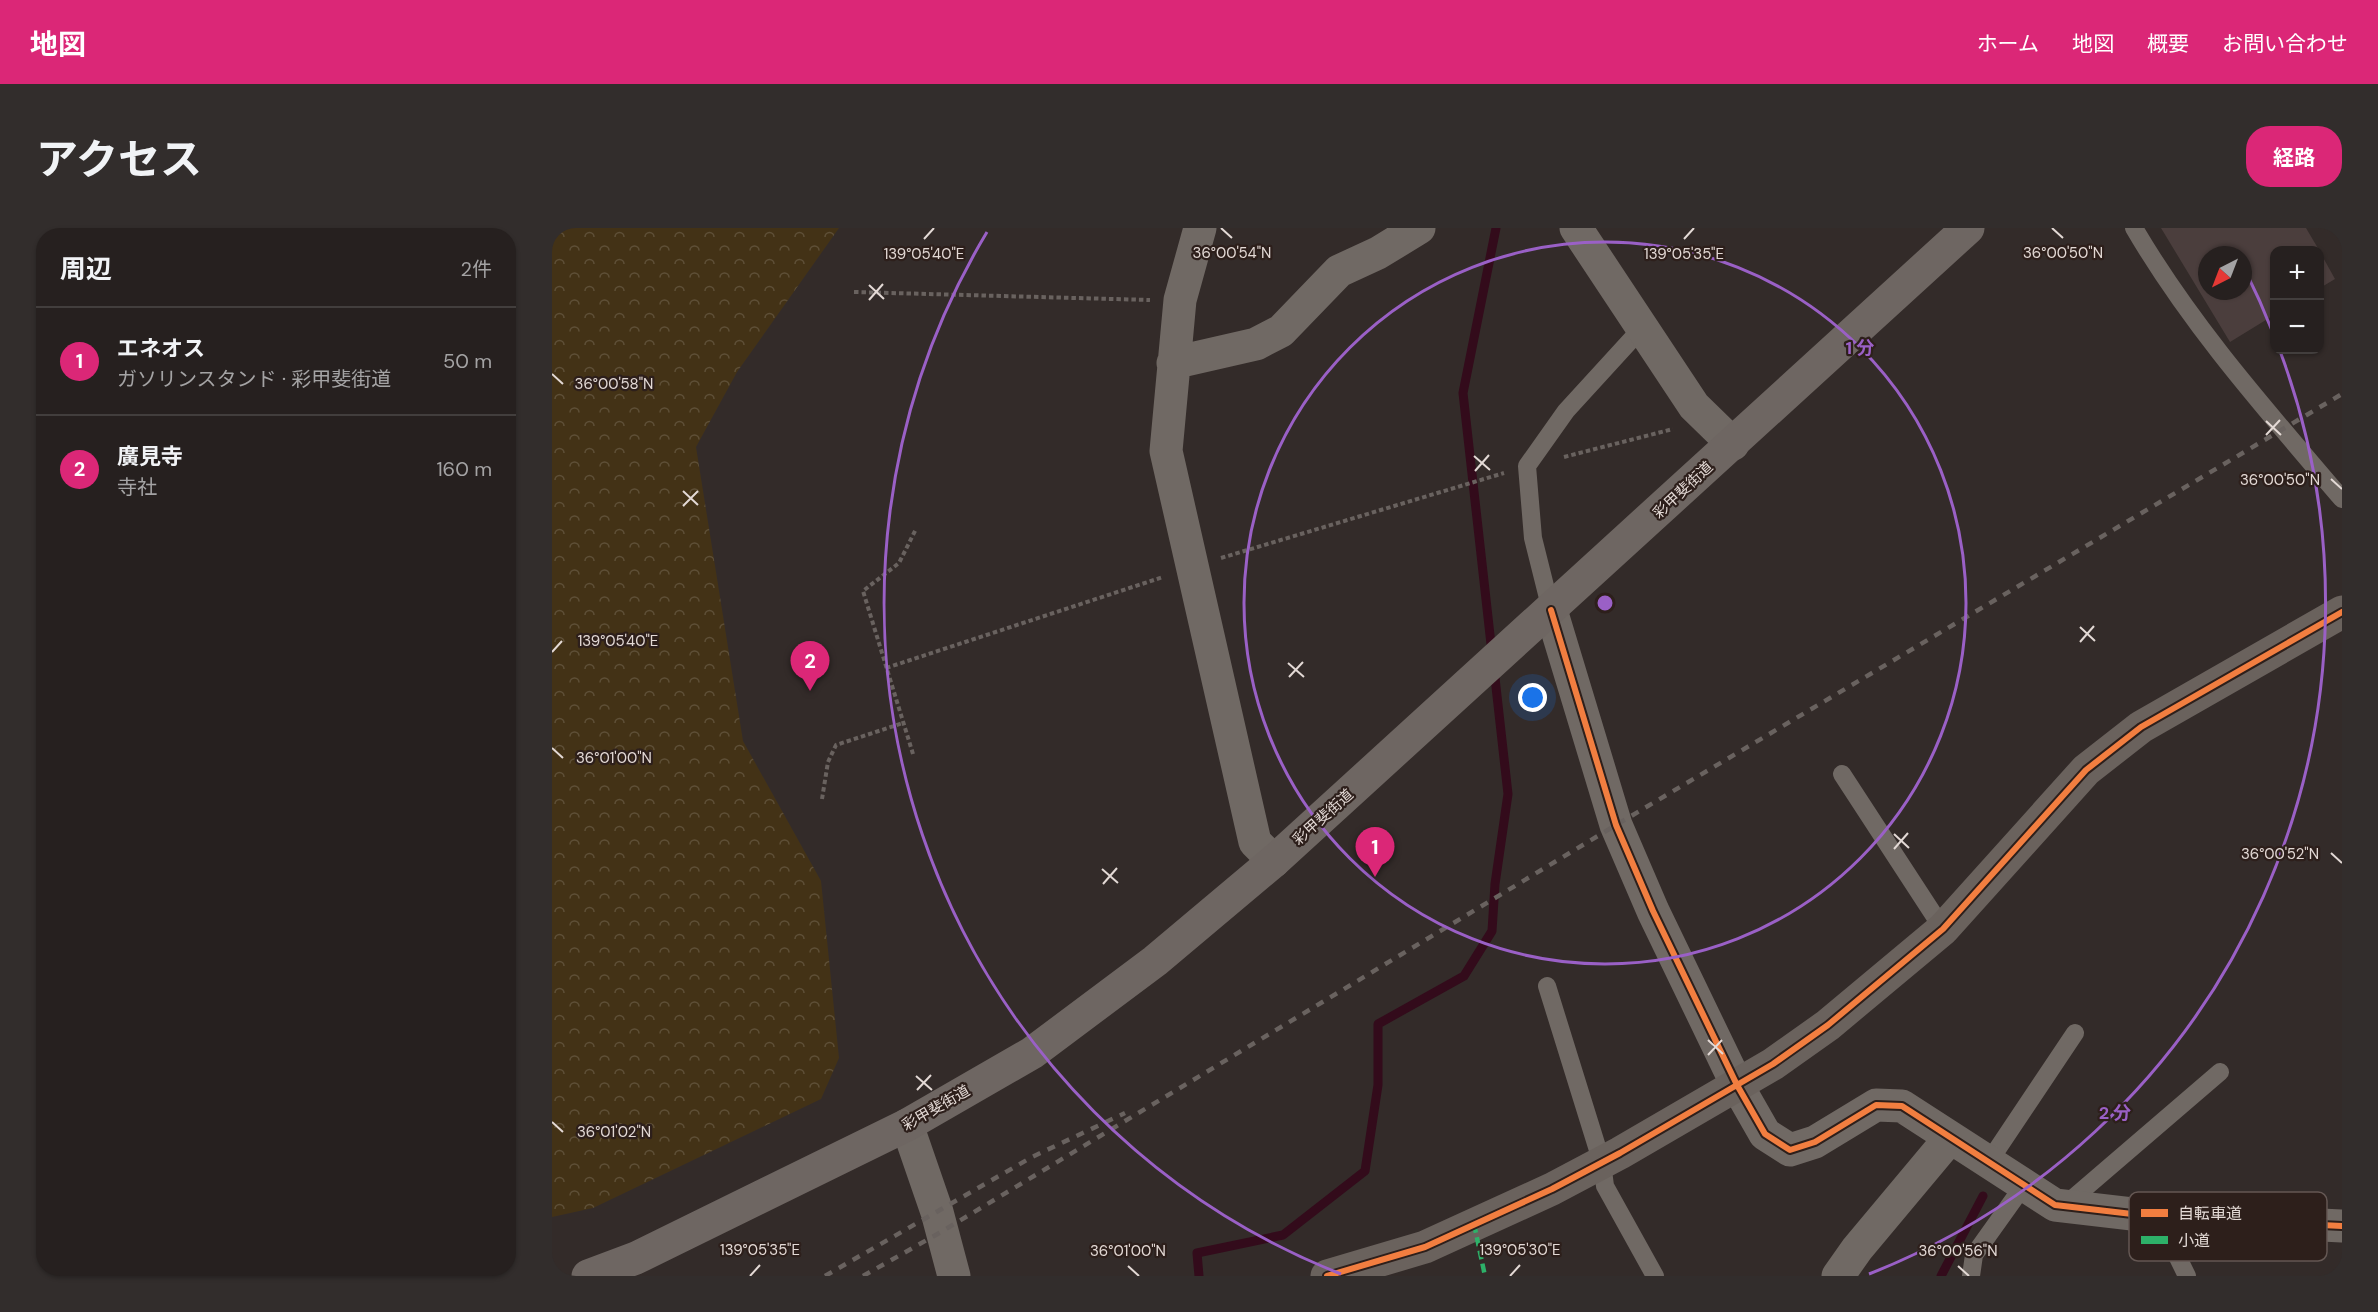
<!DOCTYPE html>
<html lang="ja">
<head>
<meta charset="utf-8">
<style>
  body { margin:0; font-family:"DM Sans","Noto Sans JP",sans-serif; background:#322d2c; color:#f1f3f6 }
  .controls { position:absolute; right:18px; top:18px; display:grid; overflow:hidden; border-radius:12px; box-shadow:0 2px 4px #0004 }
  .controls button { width:54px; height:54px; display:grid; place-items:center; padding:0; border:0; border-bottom:2px solid #423e3d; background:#26201f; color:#f1f3f6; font:30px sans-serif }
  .compass { position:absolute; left:1646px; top:18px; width:54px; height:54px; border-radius:50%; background:#26201f; box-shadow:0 2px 4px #0004; rotate:222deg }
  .you { position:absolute; left:981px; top:470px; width:21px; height:21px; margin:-15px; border:4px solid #fff; border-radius:50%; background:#1a73e8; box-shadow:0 0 0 9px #1a73e833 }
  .badge { display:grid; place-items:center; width:39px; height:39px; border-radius:50%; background:#db2777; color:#fff; font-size:20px; font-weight:700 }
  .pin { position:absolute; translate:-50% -50px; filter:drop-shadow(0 2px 3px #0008) }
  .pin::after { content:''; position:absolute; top:32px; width:21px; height:18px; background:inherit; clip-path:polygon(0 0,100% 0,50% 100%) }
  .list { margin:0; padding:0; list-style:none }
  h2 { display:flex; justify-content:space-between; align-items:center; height:78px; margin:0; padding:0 24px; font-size:26px }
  h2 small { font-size:20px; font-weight:400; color:#a4a3a4 }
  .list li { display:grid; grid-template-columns:39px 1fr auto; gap:18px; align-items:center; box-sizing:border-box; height:108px; padding:0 24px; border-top:2px solid #423e3d }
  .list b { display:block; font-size:22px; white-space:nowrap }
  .list p { margin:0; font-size:20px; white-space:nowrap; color:#a4a3a4 }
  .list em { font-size:20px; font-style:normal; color:#a4a3a4 }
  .map { position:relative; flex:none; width:1790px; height:1048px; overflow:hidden; border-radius:24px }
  header { display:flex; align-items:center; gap:36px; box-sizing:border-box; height:84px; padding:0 30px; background:#db2777; color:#fff }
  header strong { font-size:28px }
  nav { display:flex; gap:33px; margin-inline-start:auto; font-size:21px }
  .intro { display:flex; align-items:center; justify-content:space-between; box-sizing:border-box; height:144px; padding:0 36px }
  h1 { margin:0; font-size:42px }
  .button { padding:15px 27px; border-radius:24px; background:#db2777; color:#fff; font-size:21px; font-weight:700 }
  main { display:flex; gap:36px; padding:0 36px }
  aside { flex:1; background:#26201f; border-radius:24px; box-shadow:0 2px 4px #0004 }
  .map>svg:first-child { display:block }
  .forest { fill:url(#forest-crowns) }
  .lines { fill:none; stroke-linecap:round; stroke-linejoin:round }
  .stream { stroke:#330b1b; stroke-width:9 }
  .building { fill:#4b3e3d; fill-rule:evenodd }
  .path { stroke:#69625f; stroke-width:4; stroke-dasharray:4.5 3; stroke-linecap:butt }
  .lane { stroke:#706964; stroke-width:18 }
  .street { stroke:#706964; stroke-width:33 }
  .secondary { stroke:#6a625d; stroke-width:33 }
  .highway { stroke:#6e6662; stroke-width:33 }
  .rail { stroke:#69625f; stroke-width:4.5; stroke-dasharray:8 8; stroke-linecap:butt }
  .quiet { stroke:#2db169; stroke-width:4.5; stroke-dasharray:9 4.5; stroke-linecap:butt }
  .cycleway-casing { stroke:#2d1f1b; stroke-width:10 }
  .cycleway { stroke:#f27e40; stroke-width:6 }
  .ticks { fill:none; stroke:#e3d9d5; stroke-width:2 }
  .ring { fill:none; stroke:#9a60c6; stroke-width:3 }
  .labels { text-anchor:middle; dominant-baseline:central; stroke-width:4.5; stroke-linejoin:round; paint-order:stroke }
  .street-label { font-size:15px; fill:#e3d9d5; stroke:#2d1f1b }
  .key { fill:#2d1f1b; stroke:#645753; stroke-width:1.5 }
  .key-label { font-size:16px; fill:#e3d9d5 }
  .ticks-label { font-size:15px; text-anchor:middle; fill:#e3d9d5; stroke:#2d1f1b; stroke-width:4.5; stroke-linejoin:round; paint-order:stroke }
  .centre { fill:#9a60c6; stroke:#2d1f1b; stroke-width:3 }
  .ring-label { font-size:18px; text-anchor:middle; font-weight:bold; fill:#9a60c6; stroke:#2d1f1b; stroke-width:4.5; stroke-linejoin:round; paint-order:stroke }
</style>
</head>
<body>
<header>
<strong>地図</strong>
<nav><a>ホーム</a><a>地図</a><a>概要</a><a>お問い合わせ</a></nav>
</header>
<div class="intro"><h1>アクセス</h1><a class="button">経路</a></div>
<main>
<aside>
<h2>周辺<small>2件</small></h2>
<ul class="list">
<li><span class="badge">1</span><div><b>エネオス</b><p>ガソリンスタンド · 彩甲斐街道</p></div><em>50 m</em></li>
<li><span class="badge">2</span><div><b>廣見寺</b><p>寺社</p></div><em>160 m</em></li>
</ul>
</aside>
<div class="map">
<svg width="1790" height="1048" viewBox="0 0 1790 1048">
  <defs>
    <pattern id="forest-crowns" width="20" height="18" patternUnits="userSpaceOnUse" patternTransform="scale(1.5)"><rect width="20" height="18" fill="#433216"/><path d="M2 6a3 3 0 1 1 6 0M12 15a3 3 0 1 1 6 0" fill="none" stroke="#5e4f37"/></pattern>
  </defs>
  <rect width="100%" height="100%" fill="#332b29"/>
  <path class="forest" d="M0 0H287L185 144 144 219 191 513 269 653 287 830 269 871 41 980 0 989Z"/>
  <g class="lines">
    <path class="stream" d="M940 425 911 165 944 0
      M647 1048 645 1025 731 1007 813 943 826 857V796L912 748 940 703 943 656 956 566 942 441
      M1389 1048 1431 968"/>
  </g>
  <path class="building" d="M1609 0H1754L1767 22H1722V87L1678 114ZM1655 27H1691V63H1655Z
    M1768 24 1783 51 1768 60Z"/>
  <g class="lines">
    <path class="path" d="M302 64 598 72
      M1012 229 1121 201
      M669 330 952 245
      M334 440 611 349
      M361 526 311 363 347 335 364 301
      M270 571 276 534 284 517 351 495"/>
    <path class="lane" d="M1582 0C1640 99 1716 184 1790 271
      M999 382 981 310 975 238 1014 183 1089 101
      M1290 546 1391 701
      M995 758 1050 935 1053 958 1103 1048
      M1436 935 1523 805
      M1512 978 1668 844
      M1606 989 1635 1048
      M1419 1048 1422 1027 1472 957"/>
    <path class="street" d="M648 0 628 72 614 223 703 614 722 633
      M1024 0 1142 178 1181 216
      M621 135 704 116 729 103 787 43 826 25 867 0
      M999 382 1064 597 1101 683 1185 857 1213 906 1238 922 1263 914 1324 877 1350 878 1503 977 1606 989 1790 998
      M355 897 385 984 402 1048
      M1286 1048 1305 1021 1397 911"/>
    <path class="secondary" d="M775 1048 873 1019 1000 961 1068 925 1221 836 1276 797 1391 701 1534 542 1589 499 1790 384"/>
    <path class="highway" d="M36 1048 84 1030 355 897 480 825 603 733 722 633 1416 0"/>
    <path class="rail" d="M273 1048 480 929 573 885
      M311 1048 389 1004 1064 597 1790 166"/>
    <path class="quiet" d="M922 996 933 1048"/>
    <defs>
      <path id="cycleway" d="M999 382 1064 597 1101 683 1185 857 1213 906 1238 922 1263 914 1324 877 1350 878 1503 977 1606 989 1790 998
        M775 1048 873 1019 1000 961 1068 925 1221 836 1276 797 1391 701 1534 542 1589 499 1790 384"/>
    </defs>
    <use href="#cycleway" class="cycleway-casing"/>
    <use href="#cycleway" class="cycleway"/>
  </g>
  <path class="ticks" d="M669 0 680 10M1500 0 1511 10M372 11 382 0M1132 11 1142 0M317 57 332 71M317 72 331 56M0 146 11 156M1714 193 1729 207M1714 207 1728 192M922 228 938 242M923 243 937 227M1779 251 1790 261M131 263 146 277M131 278 146 263M1528 399 1543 413M1528 414 1542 398M0 424 10 413M736 435 752 449M737 449 751 434M0 520 11 530M1342 606 1357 620M1342 621 1356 605M1779 625 1790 635M550 641 566 655M551 656 565 640M1156 812 1171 826M1156 827 1170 812M364 848 380 862M365 862 379 847M0 894 11 904M576 1038 587 1048M1406 1038 1417 1048M198 1048 208 1037M958 1048 968 1037"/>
  <g class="ring">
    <circle cx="1053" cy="375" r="361"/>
    <path d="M789 1046A721 721 0 0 1 435 4M1693 42A721 721 0 0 1 1721 105M1728 123A721 721 0 0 1 1317 1046"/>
  </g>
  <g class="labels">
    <g class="street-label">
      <text transform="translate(1131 262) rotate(-43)">彩甲斐街道</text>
      <text transform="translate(771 589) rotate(-42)">彩甲斐街道</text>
      <text transform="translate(384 880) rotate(-30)">彩甲斐街道</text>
    </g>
  </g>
  <rect x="1577" y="964" width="198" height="69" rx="9" class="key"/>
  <rect x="1589" y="981" width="27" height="8" fill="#f27e40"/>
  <rect x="1589" y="1008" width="27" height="8" fill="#2db169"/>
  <g class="key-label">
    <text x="1626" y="991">自転車道</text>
    <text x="1626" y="1018">小道</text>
  </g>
  <g class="ticks-label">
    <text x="1511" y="30">36°00'50"N</text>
    <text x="680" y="30">36°00'54"N</text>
    <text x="372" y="31">139°05'40"E</text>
    <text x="1132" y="31">139°05'35"E</text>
    <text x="62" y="161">36°00'58"N</text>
    <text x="1728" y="257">36°00'50"N</text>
    <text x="66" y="418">139°05'40"E</text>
    <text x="62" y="535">36°01'00"N</text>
    <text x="1728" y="631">36°00'52"N</text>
    <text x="62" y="909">36°01'02"N</text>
    <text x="208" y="1027">139°05'35"E</text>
    <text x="968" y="1027">139°05'30"E</text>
    <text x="576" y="1028">36°01'00"N</text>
    <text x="1406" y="1028">36°00'56"N</text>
  </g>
  <circle cx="1053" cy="375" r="9" class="centre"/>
  <g class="ring-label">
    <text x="1308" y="126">1 分</text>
    <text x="1563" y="891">2 分</text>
  </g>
</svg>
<div class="controls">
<button>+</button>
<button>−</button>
</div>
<svg class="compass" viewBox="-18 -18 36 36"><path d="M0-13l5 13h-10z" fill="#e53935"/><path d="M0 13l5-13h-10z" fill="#a4a3a4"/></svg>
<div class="you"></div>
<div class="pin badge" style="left:823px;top:649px">1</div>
<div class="pin badge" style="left:258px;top:463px">2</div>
</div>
</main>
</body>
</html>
